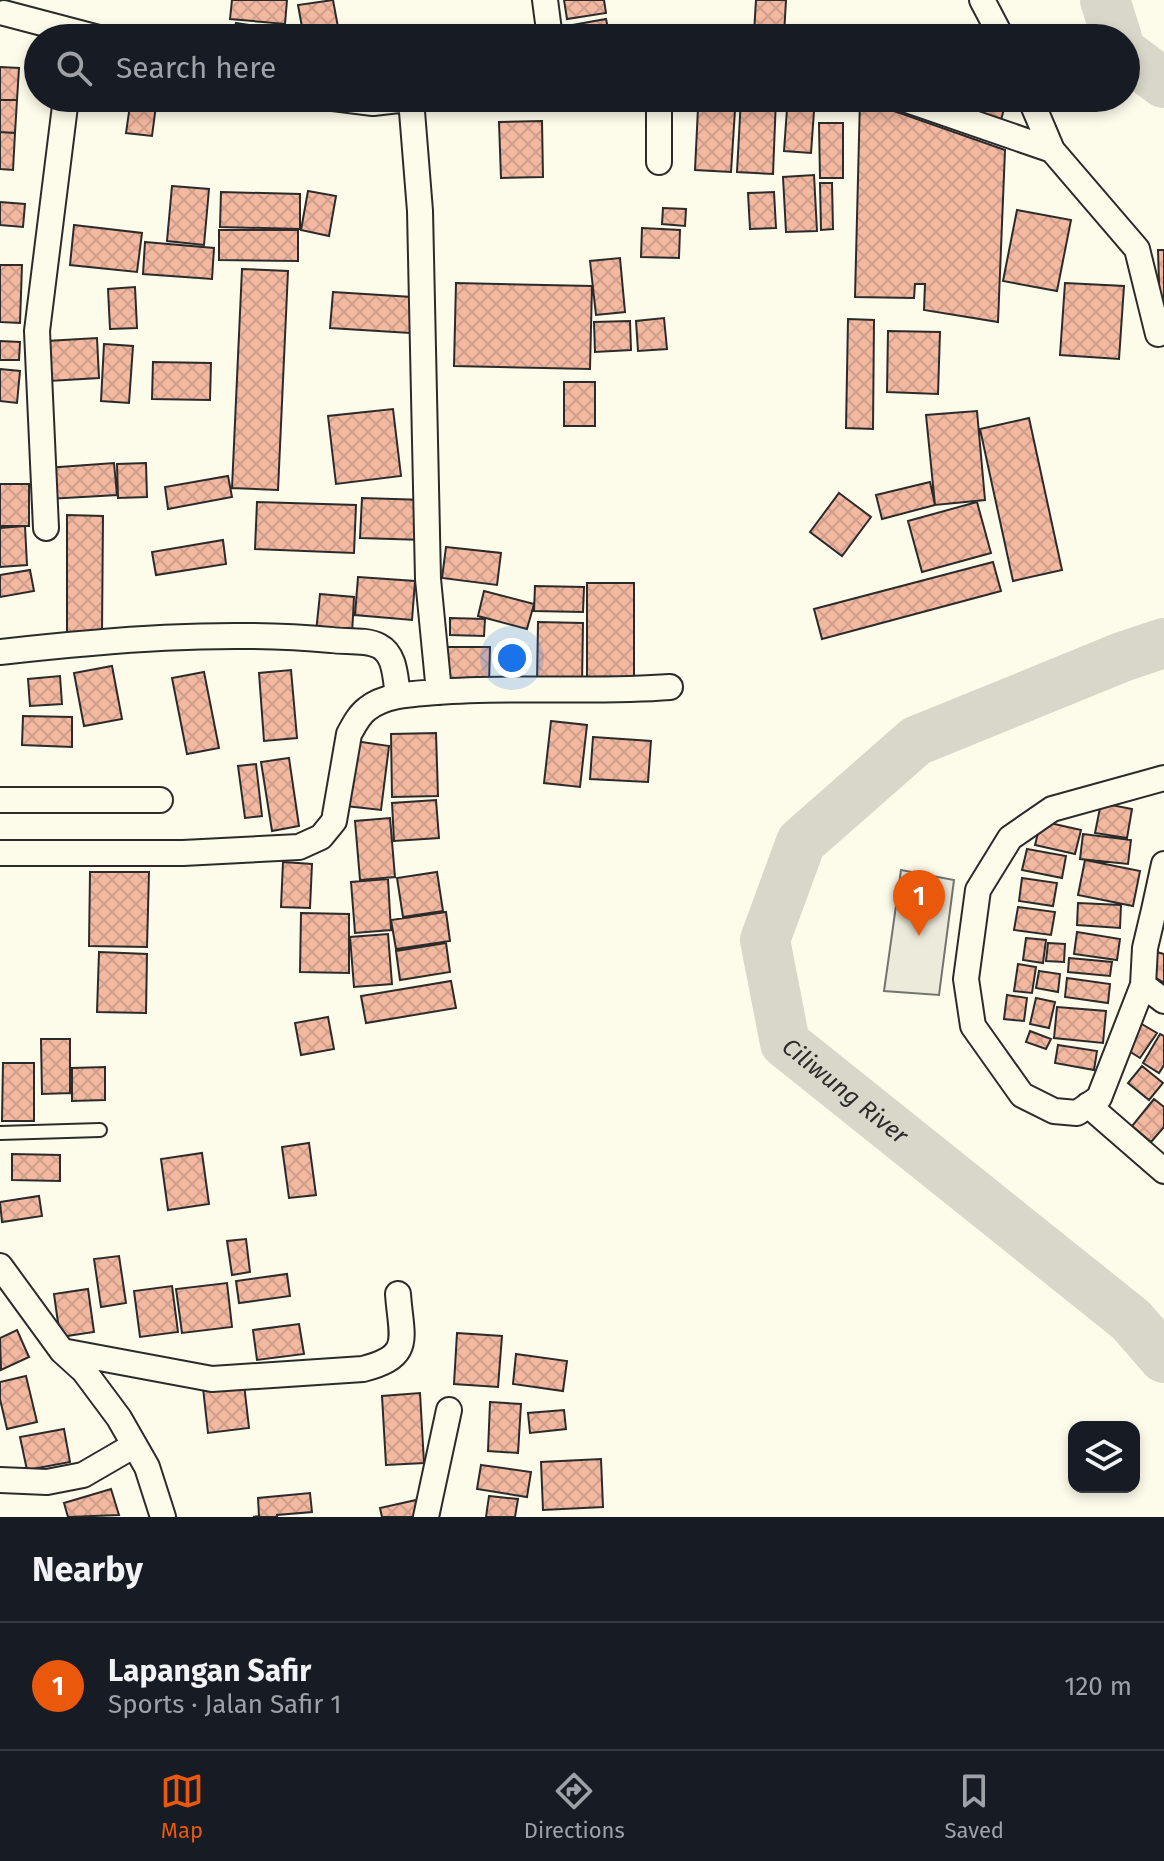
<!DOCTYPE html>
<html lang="en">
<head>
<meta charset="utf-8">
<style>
  body { margin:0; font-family:"Fira Sans",sans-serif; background:#242831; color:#f1f3f6 }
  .controls { position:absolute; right:24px; bottom:24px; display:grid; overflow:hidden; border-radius:16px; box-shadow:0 4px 12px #0003 }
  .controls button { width:72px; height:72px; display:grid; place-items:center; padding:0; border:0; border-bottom:2px solid #363941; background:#171b24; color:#f1f3f6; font:40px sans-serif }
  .you { position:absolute; left:512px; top:658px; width:28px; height:28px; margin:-20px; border:6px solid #fff; border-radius:50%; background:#1a73e8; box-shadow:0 0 0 12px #1a73e833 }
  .badge { display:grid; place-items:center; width:52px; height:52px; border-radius:50%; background:#ea580c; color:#fff; font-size:26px; font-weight:700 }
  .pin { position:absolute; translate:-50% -66px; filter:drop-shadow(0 2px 4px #0008) }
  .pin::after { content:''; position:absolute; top:42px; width:28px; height:24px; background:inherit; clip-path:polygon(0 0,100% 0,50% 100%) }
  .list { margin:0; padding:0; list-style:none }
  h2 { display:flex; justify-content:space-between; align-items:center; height:104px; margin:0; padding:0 32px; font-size:34px }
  h2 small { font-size:26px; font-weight:400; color:#9ea1a6 }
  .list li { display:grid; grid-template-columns:52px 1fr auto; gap:24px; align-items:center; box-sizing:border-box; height:128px; padding:0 32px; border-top:2px solid #363941 }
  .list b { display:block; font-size:30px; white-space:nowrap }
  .list p { margin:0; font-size:26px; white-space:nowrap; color:#9ea1a6 }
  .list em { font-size:26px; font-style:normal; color:#9ea1a6 }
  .icon { flex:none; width:44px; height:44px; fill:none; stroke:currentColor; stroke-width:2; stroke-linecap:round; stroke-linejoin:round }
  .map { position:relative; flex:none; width:1164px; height:1517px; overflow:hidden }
  .search { position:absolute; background:#171b24; box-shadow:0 4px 12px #0003; left:24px; right:24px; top:24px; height:88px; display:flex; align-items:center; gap:20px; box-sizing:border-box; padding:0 28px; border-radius:44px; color:#9ea1a6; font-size:30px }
  .sheet { height:232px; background:#171b24 }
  nav { display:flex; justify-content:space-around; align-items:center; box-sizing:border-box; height:112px; border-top:2px solid #363941; background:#171b24; font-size:22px; color:#9ea1a6 }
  nav a { display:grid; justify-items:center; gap:4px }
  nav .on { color:#ea580c }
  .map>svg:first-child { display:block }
  .green { fill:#ecebdb; stroke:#74746e; stroke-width:2 }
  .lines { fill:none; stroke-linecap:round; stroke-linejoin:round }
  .river { stroke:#d8d7c9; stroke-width:50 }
  .building { fill:url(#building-cross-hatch); stroke:#2b2b2b; stroke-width:2 }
  .lane-casing { stroke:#2b2b2b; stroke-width:16 }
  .street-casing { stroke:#2b2b2b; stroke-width:28 }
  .lane { stroke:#fdfbea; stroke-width:12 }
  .street { stroke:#fdfbea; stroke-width:24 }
  .labels { text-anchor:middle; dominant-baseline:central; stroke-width:6; stroke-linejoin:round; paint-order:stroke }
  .water-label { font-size:24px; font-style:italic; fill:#2b2b2b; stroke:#fdfbea }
</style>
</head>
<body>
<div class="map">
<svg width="1164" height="1517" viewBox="0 0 1164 1517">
  <defs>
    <pattern id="building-cross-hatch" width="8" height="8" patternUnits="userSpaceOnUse" patternTransform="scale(2)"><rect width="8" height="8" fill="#f2b8a0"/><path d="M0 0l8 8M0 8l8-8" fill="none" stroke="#d09e8a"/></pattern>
  </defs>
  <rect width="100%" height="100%" fill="#fdfbea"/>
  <path class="green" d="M901 870 954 880 939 995 884 991Z"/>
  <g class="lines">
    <g class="river">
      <path d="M1105 0 1117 38"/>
      <path d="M1126 55 1164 83"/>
      <path id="s1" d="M1164 643 1122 657 916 741 801 842 765 940 785 1043 1131 1320 1164 1358"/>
    </g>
  </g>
  <path class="building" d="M232 0H287L285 24 230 19Z
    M333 0 340 38H304L298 5Z
    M564 0H604L606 13 567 19Z
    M756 0H786L784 35 754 33Z
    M606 19 610 38H563L561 27Z
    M236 23 270 28 268 38H233Z
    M531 26 534 38H509L507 32Z
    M899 26H923V38H899Z
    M0 67 19 68 17 100H0Z
    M131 98H157L152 136 126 133Z
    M741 98H776L773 174 737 172Z
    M930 98H1007L1001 120Z
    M860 99 1005 150 998 322 924 310 925 284H915L914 298 855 297Z
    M0 100H17L15 133 0 132Z
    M698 108 735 110 731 172 695 170Z
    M787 109 814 111 811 153 784 151Z
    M542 121 543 177 501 178 499 122Z
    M819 123H843V178H820Z
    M0 132 15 133 13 170 0 169Z
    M814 175 817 231 786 232 783 177Z
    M820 183H832L833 229 821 230Z
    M172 186 209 189 204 245 167 241Z
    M308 191 336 196 329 236 301 230Z
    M221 192 300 194V229L220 227Z
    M774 192 776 228 750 229 748 193Z
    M0 202 25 204 23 227 0 225Z
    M663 208 686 209 685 226 662 224Z
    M1017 210 1071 220 1057 291 1003 281Z
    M74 225 142 233 137 272 70 265Z
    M642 228 680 230 679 258 641 257Z
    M219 230H298V261L219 260Z
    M145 242 214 248 212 279 143 274Z
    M1158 250H1164V317H1160Z
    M620 258 625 312 596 315 590 261Z
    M0 265H22L20 323 0 322Z
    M242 269 288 271 278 490 232 488Z
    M456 283 592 286 590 369 454 366Z
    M1065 283 1124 286 1119 359 1060 355Z
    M135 287 137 328 110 329 108 289Z
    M333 292 412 297 410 333 330 328Z
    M664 318 667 349 638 351 636 321Z
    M848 319 874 320 873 429 846 428Z
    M630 321 631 350 595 352 594 322Z
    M888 331 940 332 938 394 887 392Z
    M97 338 99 378 49 381 47 341Z
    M0 341 20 342 19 360H0Z
    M104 344 133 346 129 403 101 401Z
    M153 362 211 363 210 400 152 399Z
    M0 369 20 371 17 403 0 401Z
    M564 382H595V426H564Z
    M393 409 401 476 336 484 328 416Z
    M977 411 985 500 935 505 926 415Z
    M1029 418 1062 570 1013 581 980 429Z
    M114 463 117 495 48 499 46 468Z
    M146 463 147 497 118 498 117 464Z
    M228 476 232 497 168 509 165 487Z
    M930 482 935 505 882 519 876 495Z
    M0 484H29V526H0Z
    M839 493 871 517 842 556 810 532Z
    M362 498 425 500 424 540 360 538Z
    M257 502 356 505 354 553 255 549Z
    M977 502 991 553 922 572 908 521Z
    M67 515 103 516 102 633H67Z
    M25 526 27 565 0 567V528Z
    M223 540 226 564 156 575 152 552Z
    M446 547 501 553 497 585 442 578Z
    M993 562 1001 591 822 639 814 609Z
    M30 570 34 591 0 597V575Z
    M358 577 415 581 412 620 355 615Z
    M587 583H634V687H587Z
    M535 586 584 587 583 612 534 611Z
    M484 591 534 604 527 629 478 616Z
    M320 594 354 597 352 635 316 632Z
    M450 618 485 619 484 636 450 635Z
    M538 622 583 623 582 684H537Z
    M443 647H490L489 685 443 684Z
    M112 666 122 719 84 726 74 673Z
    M291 670 297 738 264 741 259 673Z
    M204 672 219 748 187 754 172 678Z
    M60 676 62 704 30 706 28 679Z
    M23 716 72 717V747L22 745Z
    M551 721 587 725 580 787 544 783Z
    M436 733 438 796 392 797 391 734Z
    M593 737 651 741 648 782 590 779Z
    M355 741 389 746 381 810 346 806Z
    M289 758 299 826 272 831 261 762Z
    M256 764 262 816 245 818 238 766Z
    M436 800 439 838 394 841 392 803Z
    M1101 803 1132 809 1127 838 1095 833Z
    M390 818 395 877 360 880 355 821Z
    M1041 821 1081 830 1075 854 1035 845Z
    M1083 834 1131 840 1128 864 1080 859Z
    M1027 849 1066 856 1062 878 1022 870Z
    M1085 860 1140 871 1133 906 1078 895Z
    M283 862 312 864 310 908 281 907Z
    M90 872H149L147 947 89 946Z
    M437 872 443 911 403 917 397 878Z
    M1022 878 1057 883 1053 906 1019 901Z
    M388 879 391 930 355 933 351 882Z
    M1078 903 1121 905 1120 928 1077 925Z
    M1018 907 1055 912 1051 935 1014 930Z
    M446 912 450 941 396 949 391 920Z
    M301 913 349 914V973L300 972Z
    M1077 932 1120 939 1117 960 1074 954Z
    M388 934 392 984 354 987 350 937Z
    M1026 938 1046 940 1043 963 1023 960Z
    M446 943 450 972 400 980 396 951Z
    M1048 943 1065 944 1064 962 1046 961Z
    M1150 950 1164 954V983L1153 976Z
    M99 952 147 954 146 1013 97 1012Z
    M1069 958 1112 962 1110 976 1068 972Z
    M1018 964 1036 967 1032 993 1014 991Z
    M1039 971 1060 974 1058 992 1036 988Z
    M1067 978 1110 984 1108 1003 1065 997Z
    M451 981 456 1008 366 1023 361 996Z
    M1007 995 1027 998 1024 1021 1004 1019Z
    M1036 998 1055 1002 1049 1028 1030 1024Z
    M1057 1007 1106 1011 1103 1043 1054 1038Z
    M328 1017 334 1049 301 1055 295 1023Z
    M1140 1023 1157 1033 1140 1058 1124 1048Z
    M1030 1031 1051 1039 1046 1049 1026 1042Z
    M1160 1034 1164 1036V1065L1159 1073 1143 1063Z
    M41 1039H70V1093L42 1094Z
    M1058 1045 1097 1051 1094 1070 1055 1063Z
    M3 1063H34V1121H2Z
    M1142 1066 1163 1083 1149 1100 1128 1083Z
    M105 1067V1100L72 1101V1068Z
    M1154 1099 1164 1107V1127L1151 1142 1132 1126Z
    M309 1143 316 1195 289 1198 282 1147Z
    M202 1153 209 1204 168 1210 161 1159Z
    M12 1154 60 1155V1181L12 1180Z
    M39 1196 42 1216 2 1222 0 1202Z
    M246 1239 250 1272 232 1275 227 1241Z
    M119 1256 126 1303 101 1307 94 1259Z
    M287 1274 290 1296 239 1303 236 1281Z
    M227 1283 232 1327 182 1333 176 1289Z
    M172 1286 178 1332 140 1337 134 1291Z
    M88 1289 94 1332 60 1337 54 1294Z
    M299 1324 304 1354 257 1360 253 1330Z
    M17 1330 29 1357 1 1370 0 1338Z
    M457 1333 502 1336 498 1387 454 1384Z
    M516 1354 567 1361 563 1391 513 1384Z
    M26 1376 37 1422 7 1429 0 1399V1382Z
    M244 1384 249 1428 208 1433 203 1388Z
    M420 1393 424 1463 386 1465 382 1396Z
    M490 1402 521 1404 518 1453 488 1451Z
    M564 1410 566 1429 530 1433 528 1413Z
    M64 1429 70 1462 27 1470 20 1437Z
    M601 1459 603 1507 543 1510 541 1462Z
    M481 1465 531 1472 527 1497 477 1489Z
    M111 1489 119 1515 68 1517 64 1503Z
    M310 1493 312 1512 277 1515V1517H253L259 1516 258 1498Z
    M489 1496 518 1499 515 1517H486Z
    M416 1500 420 1517H382L380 1508Z"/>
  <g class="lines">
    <defs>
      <path id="lane" d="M0 1133 100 1130"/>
      <path id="street" d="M545 0 550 38
        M982 0 1002 38
        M4 13 99 38
        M333 98 373 103 416 98
        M659 98V162
        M901 98 1052 150 1137 249 1158 334
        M1030 98 1052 150
        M411 99 420 211 428 579 439 692
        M46 528 37 331 66 98
        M0 652C109 640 220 630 331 640 345 642 366 639 379 646 396 655 395 678 398 695
        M1164 778 1052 809 1010 838 978 890 966 979 973 1026 1022 1095 1054 1111 1077 1113 1099 1098 1143 985 1145 948 1154 910 1164 908
        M0 800H160
        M0 853H183L299 847 321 837 334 821 349 734C354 725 359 715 367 709 386 694 414 694 437 692 515 686 593 693 670 687
        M1154 910 1164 864
        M1143 985 1164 1001
        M1088 1105 1164 1171
        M0 1266 62 1351 84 1371 119 1418 147 1467 163 1517
        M62 1351 212 1379 363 1369C414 1356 401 1338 398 1294
        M0 1480 47 1482 83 1475 133 1446
        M426 1517 449 1410"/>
    </defs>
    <use href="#lane" class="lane-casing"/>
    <use href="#street" class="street-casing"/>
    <use href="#lane" class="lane"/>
    <use href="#street" class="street"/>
  </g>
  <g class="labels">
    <g class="water-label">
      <text stroke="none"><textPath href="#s1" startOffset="706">Ciliwung River</textPath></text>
    </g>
  </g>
</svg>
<div class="controls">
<button><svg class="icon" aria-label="layers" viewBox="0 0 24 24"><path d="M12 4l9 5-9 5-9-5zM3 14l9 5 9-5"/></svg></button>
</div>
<div class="you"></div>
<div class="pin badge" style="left:919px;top:936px">1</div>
<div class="search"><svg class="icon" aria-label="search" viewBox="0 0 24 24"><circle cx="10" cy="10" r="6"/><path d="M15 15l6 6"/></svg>Search here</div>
</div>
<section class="sheet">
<h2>Nearby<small></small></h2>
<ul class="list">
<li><span class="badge">1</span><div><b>Lapangan Safir</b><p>Sports · Jalan Safir 1</p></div><em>120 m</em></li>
</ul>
</section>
<nav>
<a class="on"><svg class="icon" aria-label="map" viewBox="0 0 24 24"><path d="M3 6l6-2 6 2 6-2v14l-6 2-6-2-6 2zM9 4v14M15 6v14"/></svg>Map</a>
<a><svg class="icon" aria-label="directions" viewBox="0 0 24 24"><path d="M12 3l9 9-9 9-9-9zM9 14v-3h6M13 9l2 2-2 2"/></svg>Directions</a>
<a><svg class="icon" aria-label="saved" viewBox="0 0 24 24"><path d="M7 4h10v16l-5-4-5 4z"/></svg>Saved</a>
</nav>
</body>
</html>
